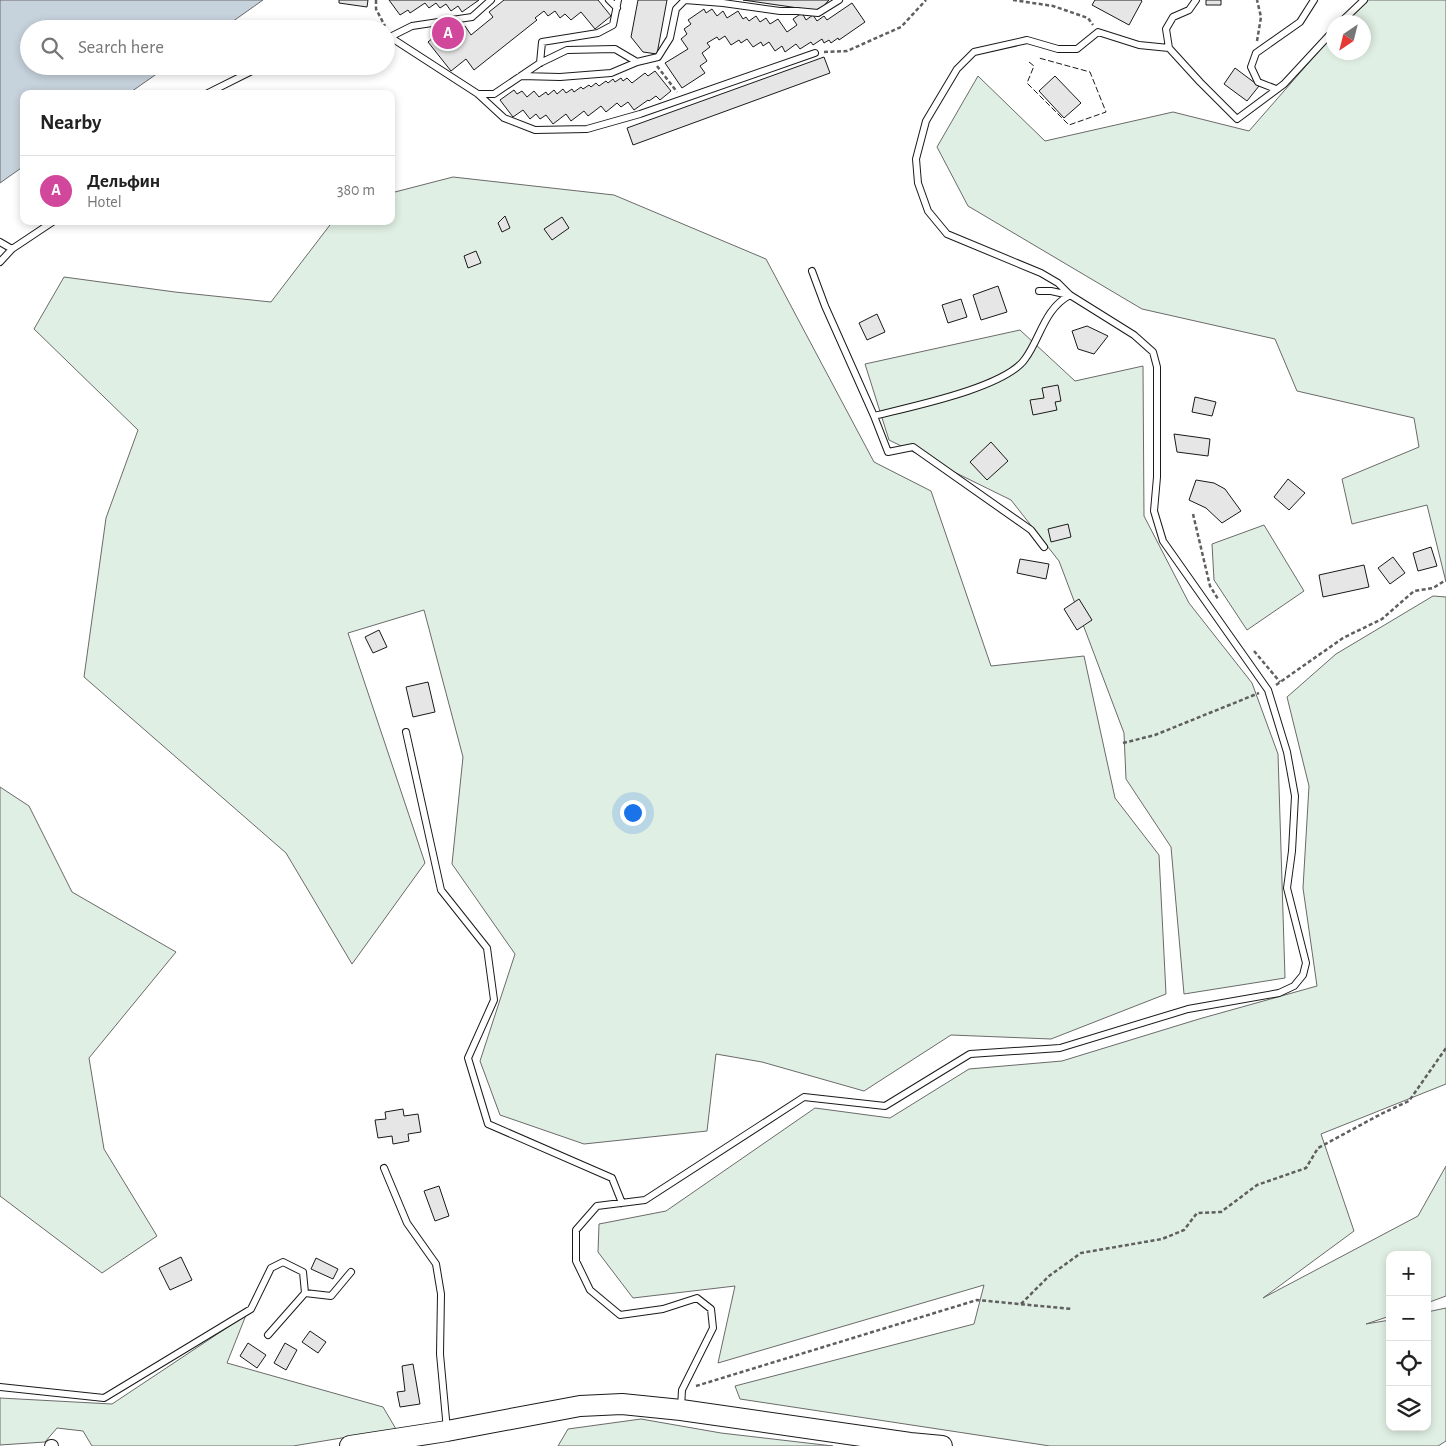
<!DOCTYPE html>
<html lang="en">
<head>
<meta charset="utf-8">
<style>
  body { margin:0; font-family:"Alegreya Sans",sans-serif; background:#f2f2f2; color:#222 }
  .controls { position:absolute; right:15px; bottom:15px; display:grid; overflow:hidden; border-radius:10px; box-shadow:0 2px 8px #0003 }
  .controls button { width:45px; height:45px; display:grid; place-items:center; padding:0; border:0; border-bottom:1px solid #e0e0e0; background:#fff; color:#222; font:25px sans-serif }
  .compass { position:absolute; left:1326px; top:15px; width:45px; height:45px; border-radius:50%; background:#fff; box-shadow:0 2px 8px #0003; rotate:215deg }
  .you { position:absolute; left:632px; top:812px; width:18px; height:18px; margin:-12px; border:4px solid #fff; border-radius:50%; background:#1a73e8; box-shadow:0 0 0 8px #1a73e833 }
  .badge { display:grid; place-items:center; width:32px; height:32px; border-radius:50%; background:#c62828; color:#fff; font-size:16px; font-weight:700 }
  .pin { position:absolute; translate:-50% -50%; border:2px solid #fff; box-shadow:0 1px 5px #0006 }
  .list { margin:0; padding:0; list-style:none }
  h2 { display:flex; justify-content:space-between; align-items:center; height:65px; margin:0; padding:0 20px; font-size:21px }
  h2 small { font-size:16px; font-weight:400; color:#767676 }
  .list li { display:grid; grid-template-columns:32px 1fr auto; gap:15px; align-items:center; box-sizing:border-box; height:70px; padding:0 20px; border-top:1px solid #e0e0e0 }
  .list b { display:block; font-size:19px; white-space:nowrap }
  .list p { margin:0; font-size:16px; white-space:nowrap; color:#767676 }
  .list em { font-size:16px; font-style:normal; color:#767676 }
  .icon { flex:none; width:28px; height:28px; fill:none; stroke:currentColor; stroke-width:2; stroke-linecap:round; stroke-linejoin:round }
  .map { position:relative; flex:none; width:1446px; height:1446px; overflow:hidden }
  .search { position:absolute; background:#fff; box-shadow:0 2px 8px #0003; left:20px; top:20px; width:375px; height:55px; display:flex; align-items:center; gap:12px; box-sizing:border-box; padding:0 18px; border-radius:28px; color:#767676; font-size:19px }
  .panel { position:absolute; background:#fff; box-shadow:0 2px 8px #0003; left:20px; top:90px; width:375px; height:135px; border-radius:10px }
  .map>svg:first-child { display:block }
  .green { fill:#e0efe3; stroke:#6a6a6a }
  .water { fill:#c6d2dc; stroke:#6a6a6a }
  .building { fill:#e6e6e6; stroke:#1a1a1a }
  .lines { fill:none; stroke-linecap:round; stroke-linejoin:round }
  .service-casing { stroke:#1a1a1a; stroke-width:8 }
  .minor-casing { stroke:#1a1a1a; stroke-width:14 }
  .primary-casing { stroke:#1a1a1a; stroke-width:22 }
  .path { stroke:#5f5f5f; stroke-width:2.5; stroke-dasharray:4 2.5; stroke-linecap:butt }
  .service { stroke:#fff; stroke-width:6 }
  .minor { stroke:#fff; stroke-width:12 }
  .primary { stroke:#fff; stroke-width:20 }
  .fence { stroke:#1a1a1a; stroke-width:1; stroke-dasharray:6 2.5; stroke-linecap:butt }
</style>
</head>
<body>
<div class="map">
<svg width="1446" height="1446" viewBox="0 0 1446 1446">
  <rect width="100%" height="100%" fill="#fff"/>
  <path class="green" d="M1365 0H1446V582L1427 505 1352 524 1342 479 1419 447 1414 418 1297 391 1275 339 1142 309 968 206 937 147 978 76 1045 141 1173 112 1249 131 1333 35 1334 52H1364V22H1345Z
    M453 177 614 195 766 259 874 462 931 491 991 666 1084 656 1115 798 1159 855 1166 994 1051 1039 951 1035 864 1091 762 1062 716 1054 707 1131 584 1144 500 1115 480 1061 515 954 452 864 463 757 424 610 348 633 425 863 352 964 286 853 84 677 106 518 138 430 34 329 64 277 175 292 271 302 333 221H391V193Z
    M1020 330 1075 381 1143 366 1144 516 1189 603 1252 683 1278 754 1285 978 1184 994 1171 847 1126 779 1124 733 1059 561 1011 500 889 440 865 364Z
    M1264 525 1304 591 1247 630 1214 580 1212 544Z
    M1433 596 1446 597V1084L1321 1134 1354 1231 1263 1298 1418 1216 1446 1166V1296L1427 1303V1255H1390V1316L1366 1324 1390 1320V1427H1427V1312L1446 1308V1441L1438 1446H1050L740 1399 735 1386 974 1324 984 1285 718 1363 735 1286 633 1298 598 1252 599 1224 666 1211 815 1108 890 1118 969 1069 1062 1061 1199 1019 1317 986 1303 888 1309 786 1287 697 1336 654Z
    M0 787 29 806 72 892 176 952 89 1058 104 1149 157 1236 102 1273 0 1196Z
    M246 1315 227 1363 383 1407 396 1429 293 1446H92L83 1431 57 1428 45 1442 0 1445V1398L112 1404Z
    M641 1419 721 1433 833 1446H558L568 1429Z"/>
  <path class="water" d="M0 0H263L222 29H29V66H168L128 94H24V166L0 183Z"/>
  <path class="building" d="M339 0H368L367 7 339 3Z
    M389 0H479L462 12 458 6 451 11 446 4 440 8 436 3 429 8 425 3 410 13 408 10 400 15Z
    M504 0H598L611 16 595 29 581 12 571 20 565 14 560 18 555 11 548 16 544 11 535 18 537 20 474 70 466 59 451 71 428 42 445 28 449 32 455 27 458 31 465 26 471 35 493 17 489 12Z
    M638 0H667L657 54 643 52 631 37Z
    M743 0H829L821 9 812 10Z
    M1095 0H1141L1142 1 1129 25 1092 5Z
    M1206 0H1221V5H1206Z
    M852 3 865 22 839 40 838 38 831 43 829 40 824 43 822 39 813 45 811 42 800 49 796 44 785 52 782 46 775 51 769 42 763 46 761 42 753 47 747 39 741 43 739 40 731 45 725 36 719 40 717 37 707 43 710 47 702 53 707 61 700 66 705 73 682 88 665 63 688 49 681 39 687 34 684 29 691 24 688 20 704 9 706 13 712 9 717 16 723 11 727 18 738 11 743 19 746 17 749 21 756 16 760 22 766 18 770 24 778 19 787 32 797 25 793 19 802 13 806 20 813 15 817 21 824 16 827 20Z
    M824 57 830 73 633 145 627 128Z
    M1235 68 1259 86 1247 101 1224 84Z
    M655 71 671 91 660 100 656 96 649 101 648 100 634 110 628 102 621 107 617 103 606 112 601 106 588 116 584 111 571 121 566 114 553 124 546 115 540 119 536 114 530 119 523 110 513 117 500 100 514 90 517 94 522 91 527 97 534 91 539 97 546 92 548 95 554 90 557 94 563 89 566 93 572 89 574 92 581 87 583 89 589 85 591 87 596 83 599 86 606 81 608 83 613 79 615 82 621 78 623 81 627 78 632 83 645 73 648 76Z
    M1055 76 1081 103 1064 118 1039 91Z
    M505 216 510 228 502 232 498 223Z
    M562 217 569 228 552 240 544 229Z
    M476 251 481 263 468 268 464 256Z
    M998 286 1007 312 981 320 973 295Z
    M961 299 967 317 948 323 942 305Z
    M877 314 885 332 867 340 859 323Z
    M1087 326 1108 336 1094 354 1078 349 1072 331Z
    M1058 385 1061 401 1055 402 1057 410 1033 415 1030 400 1044 398 1042 388Z
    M1195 397 1216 402 1212 416 1192 412Z
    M1174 434 1210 439 1208 456 1177 452Z
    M991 442 1008 461 987 480 970 462Z
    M1288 479 1305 493 1289 510 1274 497Z
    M1196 480 1214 483 1225 489 1241 511 1222 523 1206 508 1189 500Z
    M1068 524 1071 537 1051 542 1048 529Z
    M1431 547 1437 566 1418 571 1413 553Z
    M1393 557 1405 573 1390 584 1378 568Z
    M1020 559 1049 564 1046 579 1017 573Z
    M1364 565 1369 587 1323 597 1319 575Z
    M1079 599 1092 620 1077 630 1064 609Z
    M379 630 387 647 373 653 365 637Z
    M428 682 435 712 413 717 406 687Z
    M403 1109 404 1116 418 1114 421 1132 408 1134 409 1141 393 1144 392 1136 378 1138 375 1120 386 1119 385 1112Z
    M439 1186 449 1216 435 1221 424 1191Z
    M181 1257 192 1280 170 1290 159 1268Z
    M316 1258 338 1269 333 1279 311 1269Z
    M310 1331 326 1342 318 1353 302 1342Z
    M248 1343 266 1355 257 1368 240 1356Z
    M285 1343 297 1350 286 1370 274 1363Z
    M413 1364 420 1404 400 1407 397 1392 405 1391 402 1366Z"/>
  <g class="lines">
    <defs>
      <path id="service" d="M609 0 617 8
        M1341 22 1364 0
        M341 29H351
        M386 36 390 37 478 94 504 118 535 130 587 129 640 114 815 53
        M390 37 412 26 472 17 491 0
        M1169 48 1166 29 1173 17 1189 10 1196 0
        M540 63 542 42 598 33 613 25 618 0
        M521 76 560 77 611 73 637 62
        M1276 89 1258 82 1251 67 1256 53 1300 22 1314 0
        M206 94 262 66
        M478 94H494L540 63 567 50 615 49 637 62 658 57 670 38 676 9 685 0 723 3 780 11H797L818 13 839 0
        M0 242 12 249
        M0 262 12 249 54 221
        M812 271 825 306 874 416
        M1039 291H1051L1069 295
        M1044 547 1031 530 913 447 888 452 874 416C909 407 1005 388 1025 359 1041 337 1044 309 1070 295
        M406 732 441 890 487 948 494 1000 468 1058 488 1124 612 1178 622 1203
        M384 1168 407 1223 436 1264 441 1294 440 1354 447 1430
        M305 1293 331 1296 351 1272
        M0 1387 104 1398 251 1309 271 1268 283 1262 303 1272 305 1293 268 1335
        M681 1408 682 1390 713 1328 711 1309 697 1298 663 1309 620 1315 590 1290 576 1261V1230L597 1206 645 1200 804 1097 885 1106 970 1054 1060 1048 1188 1009 1279 993 1294 986 1303 975 1306 963 1287 888 1292 851 1295 796 1287 752 1268 690 1163 541 1154 511 1157 477V367L1153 352 1134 335 1070 295 1058 283 1041 273 947 234 928 211 918 183 916 159 926 121 957 69 974 52 1027 40 1058 49H1077L1098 32 1139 45 1169 48 1200 82 1237 119 1284 84 1334 30"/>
      <path id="minor" d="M51 1446H52"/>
      <path id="primary" d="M350 1446 447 1431 580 1406 622 1404 681 1410 910 1443 942 1446"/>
    </defs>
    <use href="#service" class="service-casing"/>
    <use href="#minor" class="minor-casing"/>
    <use href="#primary" class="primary-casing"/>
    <path class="path" d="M376 0V9L385 26
      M1013 0 1053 6 1088 18 1093 25
      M1257 41 1261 17 1257 0
      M824 52 847 51 901 27 926 0
      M657 66 677 92
      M1193 514 1210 586 1218 599
      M1254 651 1280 682
      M1276 685 1343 638 1382 619 1414 591 1433 588 1446 580
      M1123 743 1155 735 1259 693
      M1021 1304 1049 1276 1081 1253 1162 1239 1184 1230 1197 1213 1221 1212 1257 1185 1306 1168 1318 1148 1381 1114 1409 1101 1446 1048
      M696 1386 977 1300 1072 1309"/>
    <use href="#service" class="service"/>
    <use href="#minor" class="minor"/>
    <use href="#primary" class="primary"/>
    <path class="fence" d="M1029 62 1034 66 1027 83 1069 125 1106 112 1090 72 1039 58"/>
  </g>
</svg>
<div class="controls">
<button>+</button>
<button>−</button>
<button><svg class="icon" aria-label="locate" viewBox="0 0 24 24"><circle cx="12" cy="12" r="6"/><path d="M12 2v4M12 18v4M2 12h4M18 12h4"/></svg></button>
<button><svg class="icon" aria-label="layers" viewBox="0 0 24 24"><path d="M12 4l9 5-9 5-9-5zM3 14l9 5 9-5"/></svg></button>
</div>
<svg class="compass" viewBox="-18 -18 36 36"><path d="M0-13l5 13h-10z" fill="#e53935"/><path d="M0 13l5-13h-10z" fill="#767676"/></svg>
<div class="you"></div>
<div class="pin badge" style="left:448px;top:33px;background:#d1479c">A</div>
<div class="search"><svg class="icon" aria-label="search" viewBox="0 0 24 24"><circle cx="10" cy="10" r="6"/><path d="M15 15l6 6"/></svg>Search here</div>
<section class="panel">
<h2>Nearby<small></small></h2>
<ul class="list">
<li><span class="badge" style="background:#d1479c">A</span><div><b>Дельфин</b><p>Hotel</p></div><em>380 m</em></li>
</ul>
</section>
</div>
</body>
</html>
